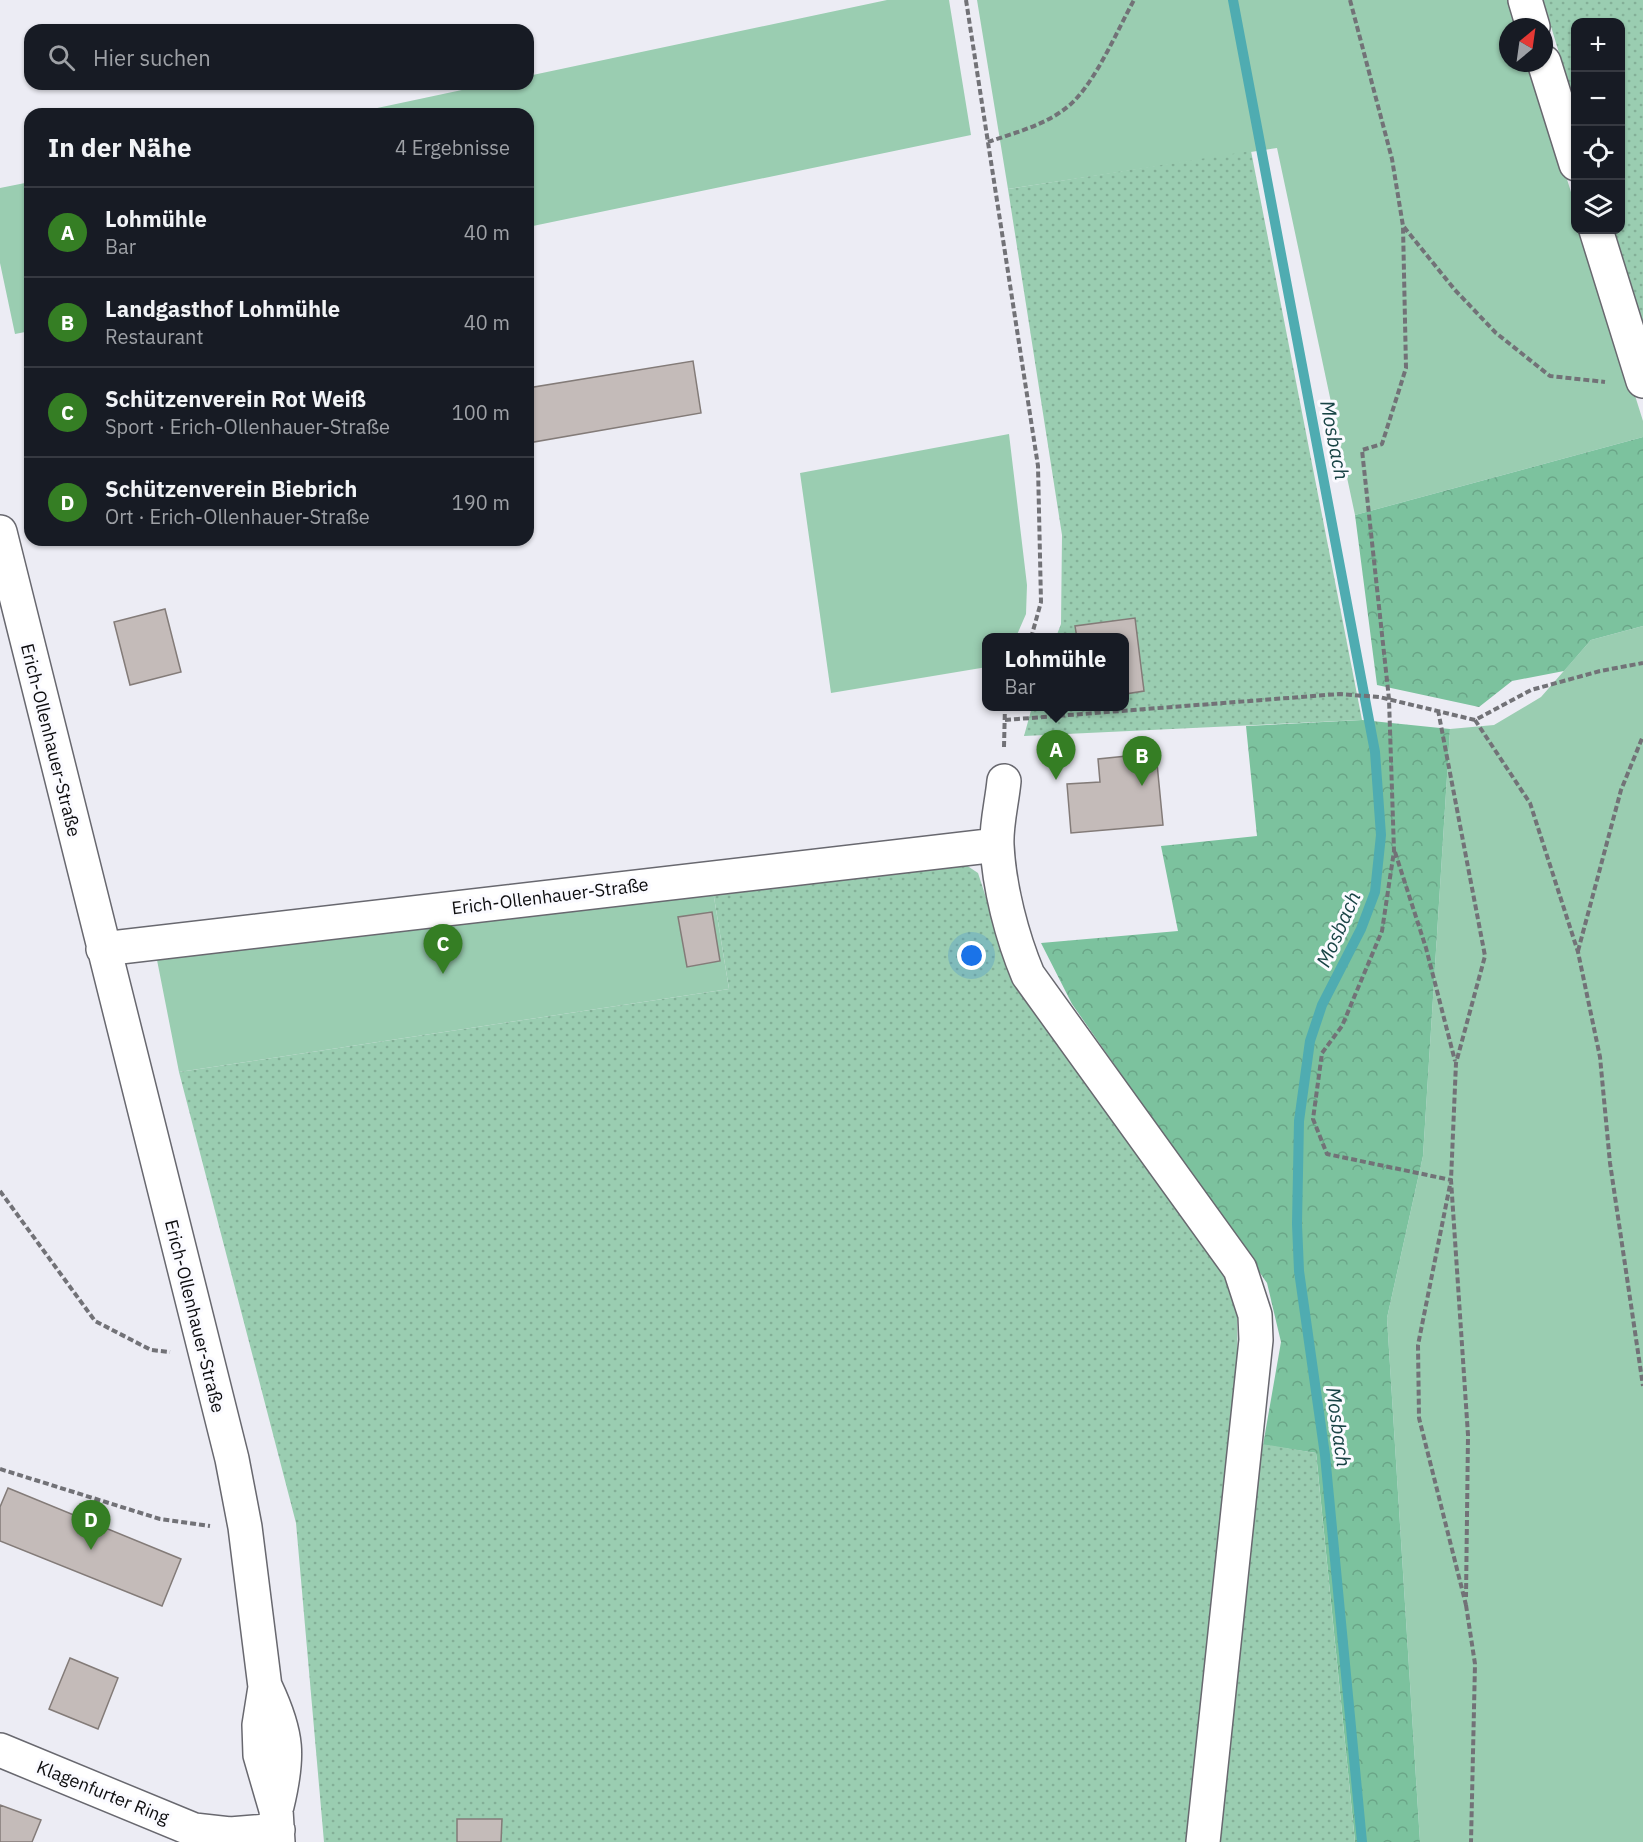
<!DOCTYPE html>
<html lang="de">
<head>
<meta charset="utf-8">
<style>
  body { margin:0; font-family:"IBM Plex Sans",sans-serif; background:#20242c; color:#f1f3f6 }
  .controls { position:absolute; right:18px; top:18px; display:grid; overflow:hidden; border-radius:12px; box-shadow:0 2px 4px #0004 }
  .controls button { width:54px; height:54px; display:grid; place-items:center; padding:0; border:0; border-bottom:2px solid #363941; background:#171b24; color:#f1f3f6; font:30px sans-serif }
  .compass { position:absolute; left:1499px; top:18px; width:54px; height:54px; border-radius:50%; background:#171b24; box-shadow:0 2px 4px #0004; rotate:29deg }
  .you { position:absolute; left:972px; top:956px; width:21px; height:21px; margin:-15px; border:4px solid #fff; border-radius:50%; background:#1a73e8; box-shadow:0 0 0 9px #1a73e833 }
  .badge { display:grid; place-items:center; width:39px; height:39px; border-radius:50%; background:#357e24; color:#fff; font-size:20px; font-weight:700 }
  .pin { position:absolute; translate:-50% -50px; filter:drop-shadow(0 2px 3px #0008) }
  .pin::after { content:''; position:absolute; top:32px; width:21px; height:18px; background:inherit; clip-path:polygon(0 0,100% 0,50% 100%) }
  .popup { position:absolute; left:982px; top:633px; width:147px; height:78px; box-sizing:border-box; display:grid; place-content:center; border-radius:12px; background:#171b24; filter:drop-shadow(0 2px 4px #0005); font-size:20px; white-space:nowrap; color:#9ea1a6 }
  .popup b { font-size:22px; color:#f1f3f6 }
  .popup::after { content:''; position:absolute; left:50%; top:100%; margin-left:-12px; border:12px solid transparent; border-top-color:#171b24 }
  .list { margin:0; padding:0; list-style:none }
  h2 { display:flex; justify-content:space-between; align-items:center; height:78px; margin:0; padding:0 24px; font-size:26px }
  h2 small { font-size:20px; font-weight:400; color:#9ea1a6 }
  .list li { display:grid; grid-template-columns:39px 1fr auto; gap:18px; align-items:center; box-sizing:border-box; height:90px; padding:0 24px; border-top:2px solid #363941 }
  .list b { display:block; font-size:22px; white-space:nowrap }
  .list p { margin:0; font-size:20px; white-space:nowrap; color:#9ea1a6 }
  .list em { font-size:20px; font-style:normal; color:#9ea1a6 }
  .icon { flex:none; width:33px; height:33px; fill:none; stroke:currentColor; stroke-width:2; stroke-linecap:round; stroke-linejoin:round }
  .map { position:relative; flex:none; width:1643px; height:1842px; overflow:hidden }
  .search { position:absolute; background:#171b24; box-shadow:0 2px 4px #0004; left:24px; top:24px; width:510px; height:66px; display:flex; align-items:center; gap:15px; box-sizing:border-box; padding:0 21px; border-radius:18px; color:#9ea1a6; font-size:22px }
  .panel { position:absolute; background:#171b24; box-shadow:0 2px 4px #0004; left:24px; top:108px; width:510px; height:438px; border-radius:18px }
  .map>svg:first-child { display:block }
  .grass { fill:#9acdb1 }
  .forest { fill:url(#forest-crowns) }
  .park { fill:url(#park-dots) }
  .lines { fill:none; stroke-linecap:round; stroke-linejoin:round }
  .stream { stroke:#4facb1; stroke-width:10 }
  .building { fill:#c4bbb9; stroke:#837b78; stroke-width:1.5 }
  .minor-casing { stroke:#68686f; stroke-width:36 }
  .path { stroke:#727277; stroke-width:4; stroke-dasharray:6 3; stroke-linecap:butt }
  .minor { stroke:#fff; stroke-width:33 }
  .labels { text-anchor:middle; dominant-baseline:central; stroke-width:6; stroke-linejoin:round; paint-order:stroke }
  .street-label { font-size:18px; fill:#0b0b0d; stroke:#fafaff }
  .water-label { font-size:20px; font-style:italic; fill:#194446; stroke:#fafaff }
</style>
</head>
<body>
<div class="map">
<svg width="1643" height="1842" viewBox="0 0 1643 1842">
  <defs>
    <pattern id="forest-crowns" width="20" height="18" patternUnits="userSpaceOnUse" patternTransform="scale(1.5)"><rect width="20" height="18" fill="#7cc29e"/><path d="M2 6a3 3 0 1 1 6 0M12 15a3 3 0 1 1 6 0" fill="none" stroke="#6aa587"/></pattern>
    <pattern id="park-dots" width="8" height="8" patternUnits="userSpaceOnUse" patternTransform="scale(1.5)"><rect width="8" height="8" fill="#9acdb1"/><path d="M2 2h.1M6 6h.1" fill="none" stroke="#83af97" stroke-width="1.8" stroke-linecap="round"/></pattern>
  </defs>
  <rect width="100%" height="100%" fill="#ececf4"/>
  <path class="grass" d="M887 0H949L971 135 528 227V114H349L490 84H528V76Z
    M977 0H1511L1520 27H1508V63H1531L1575 205 1576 230H1583L1643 421V437L1355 515 1277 148 1008 189Z
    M30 182V331L15 334 0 263V188Z
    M1009 434 1027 585 1026 614 1016 637 987 638V667L831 693 800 473Z
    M1643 626V1842H1420L1387 1318 1423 1156 1450 729 1494 725 1541 697 1591 640Z
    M713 891 729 989 179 1072 157 960Z"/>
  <path class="forest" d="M1643 437V626L1591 640 1564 671 1512 681 1479 707 1377 685 1355 515Z
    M1362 720 1450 729 1423 1156 1387 1318 1420 1842H1355L1316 1453 1263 1445 1281 1342 1267 1283 1072 1004 1041 943 1178 931 1161 846 1257 836 1246 726Z"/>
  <path class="park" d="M1543 0H1643V324L1614 230H1620V22H1576L1575 106Z
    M1251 151 1362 720 1024 736 1032 707 1125 706V638L1056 637 1061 624 1062 535 1008 189Z
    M960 861 978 873 1007 962 1237 1286 1238 1440 1316 1453 1355 1842H324L296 1523 179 1072 729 989 713 891Z"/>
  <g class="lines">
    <path class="stream" d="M1233 0 1375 752 1381 835 1375 892 1361 929 1322 1005 1310 1041 1299 1121 1297 1224 1299 1271 1325 1455 1362 1842"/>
  </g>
  <path class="building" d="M693 361 701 413 528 443V388Z
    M165 609 181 672 130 685 114 622Z
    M1135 618 1144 691 1125 694V638H1077L1075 626Z
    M1156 753 1163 825 1071 833 1067 784 1100 782 1098 759Z
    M712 912 720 961 687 967 678 917Z
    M8 1488 181 1559 162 1606 0 1541V1507Z
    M70 1658 118 1678 98 1729 49 1709Z
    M0 1805 41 1820 32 1842H0Z
    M457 1819H502L501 1842H457Z"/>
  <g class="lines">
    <defs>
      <path id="minor" d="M1525 0 1533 27
        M1544 62 1576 164
        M1596 230 1643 381
        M0 532 232 1459 245 1527 265 1687 259 1725 260 1755 276 1810 278 1842
        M1004 781C1002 802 996 825 997 845 999 887 1012 937 1028 975L1240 1269 1255 1315 1256 1340 1203 1842
        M103 949 997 845
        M266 1688C288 1735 289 1756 277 1806
        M0 1750 194 1830 230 1834 278 1830"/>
    </defs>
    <use href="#minor" class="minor-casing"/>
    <path class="path" d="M966 0 1038 466 1041 602 1031 638
      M1350 0 1392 159 1403 226 1406 368 1382 444 1362 450 1389 699 1394 851 1382 931 1342 1026 1322 1053 1313 1119 1327 1154 1451 1180 1418 1345 1419 1418 1466 1605
      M988 142C1017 132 1053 123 1075 100 1098 76 1118 29 1134 0
      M1404 227 1455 290 1496 333 1550 376 1605 382
      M1438 710 1485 956 1456 1063 1451 1180 1468 1435 1466 1597
      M1005 720 1339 694 1379 697 1475 720 1531 690 1600 671 1643 663
      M1475 720 1530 803 1578 952 1600 1057 1610 1163 1643 1386
      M1004 747 1005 706
      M1395 852 1426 948 1455 1061
      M1578 951 1621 790 1643 736
      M0 1191 95 1321 151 1350 170 1352
      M0 1469 160 1519 210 1526
      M1466 1605 1475 1664 1471 1842"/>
    <use href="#minor" class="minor"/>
  </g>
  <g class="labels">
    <g class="street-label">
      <text transform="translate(51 740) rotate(76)">Erich-Ollenhauer-Straße</text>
      <text transform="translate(550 896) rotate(-7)">Erich-Ollenhauer-Straße</text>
      <text transform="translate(195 1316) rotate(76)">Erich-Ollenhauer-Straße</text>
      <text transform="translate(103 1792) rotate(22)">Klagenfurter Ring</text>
    </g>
    <g class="water-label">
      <text transform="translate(1335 440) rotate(79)">Mosbach</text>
      <text transform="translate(1338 929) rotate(-66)">Mosbach</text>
      <text transform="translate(1339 1427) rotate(82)">Mosbach</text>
    </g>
  </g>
</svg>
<div class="controls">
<button>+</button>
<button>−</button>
<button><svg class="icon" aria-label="locate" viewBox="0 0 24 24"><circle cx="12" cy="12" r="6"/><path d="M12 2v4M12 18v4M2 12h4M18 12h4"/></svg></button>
<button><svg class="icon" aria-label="layers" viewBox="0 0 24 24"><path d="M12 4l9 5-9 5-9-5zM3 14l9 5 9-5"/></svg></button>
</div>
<svg class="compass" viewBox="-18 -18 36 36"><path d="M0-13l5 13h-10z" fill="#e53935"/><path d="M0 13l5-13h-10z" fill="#9ea1a6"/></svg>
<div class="you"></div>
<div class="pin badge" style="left:1056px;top:780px">A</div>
<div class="popup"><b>Lohmühle</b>Bar</div>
<div class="pin badge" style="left:1142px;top:786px">B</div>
<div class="pin badge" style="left:443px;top:974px">C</div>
<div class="pin badge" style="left:91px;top:1550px">D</div>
<div class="search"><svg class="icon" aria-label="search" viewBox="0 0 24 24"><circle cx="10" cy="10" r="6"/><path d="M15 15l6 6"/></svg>Hier suchen</div>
<section class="panel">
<h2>In der Nähe<small>4 Ergebnisse</small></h2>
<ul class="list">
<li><span class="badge">A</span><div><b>Lohmühle</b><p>Bar</p></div><em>40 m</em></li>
<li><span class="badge">B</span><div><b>Landgasthof Lohmühle</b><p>Restaurant</p></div><em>40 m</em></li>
<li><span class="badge">C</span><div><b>Schützenverein Rot Weiß</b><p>Sport · Erich-Ollenhauer-Straße</p></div><em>100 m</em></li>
<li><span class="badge">D</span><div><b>Schützenverein Biebrich</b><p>Ort · Erich-Ollenhauer-Straße</p></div><em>190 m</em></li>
</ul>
</section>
</div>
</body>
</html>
